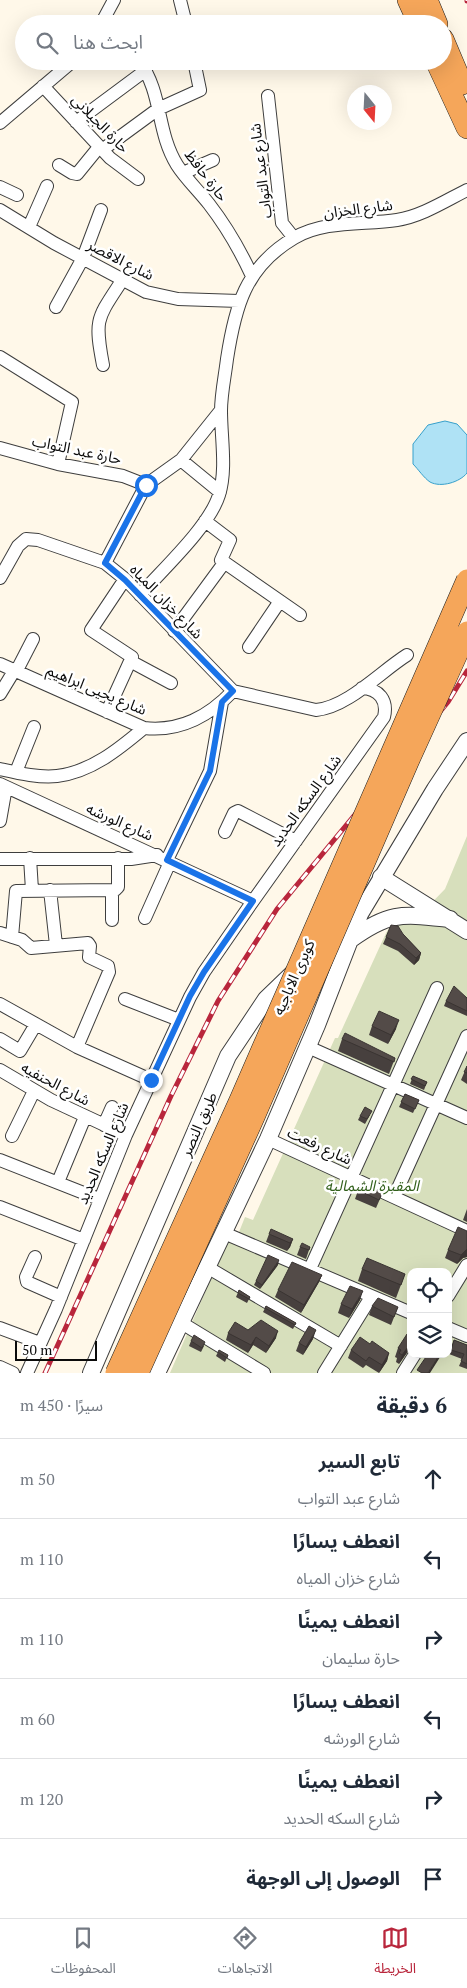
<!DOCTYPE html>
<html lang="ar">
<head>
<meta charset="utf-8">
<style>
  body { margin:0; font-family:"PT Serif","Noto Sans Arabic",serif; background:#f6f6f7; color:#1f2937; direction:rtl }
  .controls { position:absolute; right:15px; bottom:15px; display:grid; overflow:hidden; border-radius:10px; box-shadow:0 5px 20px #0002 }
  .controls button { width:45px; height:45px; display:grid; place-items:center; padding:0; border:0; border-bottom:1px solid #e0e1e3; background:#fff; color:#1f2937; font:25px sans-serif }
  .compass { position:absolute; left:347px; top:85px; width:45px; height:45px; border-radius:50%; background:#fff; box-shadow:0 5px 20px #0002; rotate:162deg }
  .scale { position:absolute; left:15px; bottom:12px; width:82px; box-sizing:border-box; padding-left:5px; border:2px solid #0b0b0b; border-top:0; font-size:14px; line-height:18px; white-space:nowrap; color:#0b0b0b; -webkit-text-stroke:4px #fff; paint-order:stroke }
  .stop { position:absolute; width:15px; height:15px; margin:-11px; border:4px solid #1a73e8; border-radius:50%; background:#fff }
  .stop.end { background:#1a73e8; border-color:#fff; box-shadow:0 1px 5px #0008 }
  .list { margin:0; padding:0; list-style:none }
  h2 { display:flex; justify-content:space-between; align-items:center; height:65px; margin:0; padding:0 20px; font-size:21px }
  h2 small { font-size:16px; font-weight:400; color:#747a83 }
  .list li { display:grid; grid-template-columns:32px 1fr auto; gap:15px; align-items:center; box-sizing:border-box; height:80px; padding:0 20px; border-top:1px solid #e0e1e3 }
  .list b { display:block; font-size:19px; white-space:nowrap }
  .list p { margin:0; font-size:16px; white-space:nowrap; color:#747a83 }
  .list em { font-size:16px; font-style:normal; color:#747a83 }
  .icon { flex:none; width:28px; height:28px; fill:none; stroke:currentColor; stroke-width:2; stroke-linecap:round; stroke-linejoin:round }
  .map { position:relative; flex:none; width:467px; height:1373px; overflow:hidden; direction:ltr }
  .search { position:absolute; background:#fff; box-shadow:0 5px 20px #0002; left:15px; right:15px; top:15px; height:55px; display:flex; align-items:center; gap:12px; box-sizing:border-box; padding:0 18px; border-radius:28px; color:#747a83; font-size:19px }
  .sheet { height:545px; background:#fff }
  nav { display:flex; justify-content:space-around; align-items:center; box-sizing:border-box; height:70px; border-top:1px solid #e0e1e3; background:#fff; font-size:14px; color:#747a83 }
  nav a { display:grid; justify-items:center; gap:2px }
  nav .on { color:#b9263c }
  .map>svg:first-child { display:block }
  .cemetery { fill:#d7dfbc; fill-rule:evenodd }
  .water { fill:#afe2f5; stroke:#37a0cb }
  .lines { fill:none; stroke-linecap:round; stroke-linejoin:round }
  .minor-casing { stroke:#3e3e3e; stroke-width:14 }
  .tertiary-casing { stroke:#3e3e3e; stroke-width:18 }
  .trunk-casing { stroke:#1c1c1c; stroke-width:22 }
  .minor { stroke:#fff; stroke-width:12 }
  .tertiary { stroke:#fff; stroke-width:16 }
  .trunk { stroke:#f5a65a; stroke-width:21 }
  .rail-casing { stroke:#b9263c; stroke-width:5 }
  .rail { stroke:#fff; stroke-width:3; stroke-dasharray:9; stroke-linecap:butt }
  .trunk-bridge-casing { stroke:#1c1c1c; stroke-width:22; stroke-linecap:butt }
  .trunk-bridge { stroke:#f5a65a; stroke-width:21 }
  .wall { fill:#47403e }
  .shaded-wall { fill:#3a3432 }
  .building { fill:#534b48; stroke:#3a3432 }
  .route { stroke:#1a73e8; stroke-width:6 }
  .labels { text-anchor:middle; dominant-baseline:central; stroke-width:5; stroke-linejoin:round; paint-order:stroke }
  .street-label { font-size:15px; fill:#0b0b0b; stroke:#fff }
  .park-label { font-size:15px; font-style:italic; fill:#33611d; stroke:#fff }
</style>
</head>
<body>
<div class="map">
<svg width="467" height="1373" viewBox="0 0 467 1373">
  <rect width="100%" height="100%" fill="#fff8e9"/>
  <path class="cemetery" d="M467 836V1373H170L223 1251 229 1239 235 1242 245 1217 253 1220 335 1038H338L386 933 394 920 416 919 445 889ZM411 1272H448V1354H411Z"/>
  <path class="water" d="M445 421 457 424 467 435V473C460 482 441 488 430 482 424 478 418 469 413 464V444L428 425Z"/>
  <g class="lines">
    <defs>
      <path id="minor" d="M180 0 186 24
        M101 24 114 0
        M139 61C163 93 156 131 177 165 186 179 198 190 209 204 226 226 240 250 252 276
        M43 86 110 158 138 179
        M268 96 282 223 294 238
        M76 122 146 70
        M0 123 73 61
        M102 150 158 109 200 90 194 61
        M59 165 72 173 77 174 99 147
        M183 173 213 160
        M0 187 17 195
        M0 210 54 243 146 292 178 299 239 301
        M29 227 47 186
        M56 307 83 258 101 210
        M0 357 72 402 58 464
        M103 365C94 318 97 319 123 279
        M0 448 58 464 123 476 146 485
        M181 460 220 492
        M205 521 230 540 221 560 300 615
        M105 563 146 485 181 460 221 410
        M0 578 18 546 26 539 38 540 105 563 125 579 233 691
        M140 595C163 569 209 527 219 495 227 469 221 438 221 411 221 394 225 376 227 359 235 307 245 267 294 238 324 220 364 225 397 220 422 216 445 201 467 190
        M174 631 224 563
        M249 647 280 601
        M130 661 171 683
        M0 664 144 728C180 732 208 717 233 691
        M16 672 33 639
        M233 691 316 710C348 707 380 672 407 655
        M0 694 14 671
        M107 712 132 657 91 630 125 579
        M0 769C18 773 39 778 57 776 91 772 119 749 144 728
        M16 772 34 727
        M0 784 253 901
        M0 821 6 787
        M225 832 234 813 238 811 296 841
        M30 858 32 890
        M0 859H131L157 855
        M167 860 210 771 222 702
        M50 890 56 945
        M145 918 170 862
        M112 920V891
        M0 933 22 940 31 948 88 943 90 946 89 957 108 966 109 972 77 1047
        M12 937 16 891 115 890 118 887V858
        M125 999 179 1020
        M0 1004 77 1047 151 1080
        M0 1039 20 1051 36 1024
        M308 1047 467 1118
        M0 1070 51 1100 126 1135
        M104 1125 112 1107
        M12 1136 34 1091
        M268 1139 467 1231
        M0 1160 99 1199
        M58 1182 85 1117
        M394 1197 467 1036
        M0 1207 84 1240
        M224 1233 411 1313
        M35 1257 26 1277 27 1282 61 1297
        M207 1267 341 1346
        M309 1271 437 988
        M448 1296 467 1265
        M180 1322 264 1373
        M0 1328 40 1343
        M448 1328 467 1336
        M0 1367 13 1373
        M27 1373 56 1309 126 1135 190 997 204 972 253 901 384 717C388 700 379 689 362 688
        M324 1373 371 1297
        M403 1373 415 1354"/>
      <path id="tertiary" d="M381 877 467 931
        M350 940C390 911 402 914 450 919
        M91 1373 228 1056 266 999 293 973
        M157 1373 268 1139 317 1025 360 914 435 789 467 741"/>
      <path id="trunk" d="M408 0 419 24
        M427 0 437 24
        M443 39 462 84
        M436 61 467 128"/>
    </defs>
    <use href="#minor" class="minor-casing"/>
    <use href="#tertiary" class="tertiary-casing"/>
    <use href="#trunk" class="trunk-casing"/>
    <use href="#minor" class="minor"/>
    <use href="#tertiary" class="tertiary"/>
    <use href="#trunk" class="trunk"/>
    <defs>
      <path id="rail" d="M467 0V1
        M45 1373 171 1096 218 1001 277 909 448 702 467 671"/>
    </defs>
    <use href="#rail" class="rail-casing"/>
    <use href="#rail" class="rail"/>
    <defs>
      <path id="trunk-bridge" d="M116 1373 240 1100 467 580
        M138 1373 254 1117 408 762 467 632"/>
    </defs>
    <use href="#trunk-bridge" class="trunk-bridge-casing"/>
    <use href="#trunk-bridge" class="trunk-bridge"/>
  </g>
  <path class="wall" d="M403 934 421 953 419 960 414 965 398 951 383 944 386 937Z
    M467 998V1016L444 1006 446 1001Z
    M372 1026 396 1029 388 1044 369 1035Z
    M342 1039 395 1058 389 1074 338 1051Z
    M467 1066V1084L461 1080Z
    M413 1076 427 1082 424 1090 410 1084Z
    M405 1094 419 1100 413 1113 399 1107Z
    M370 1115 365 1124 358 1120 360 1116Z
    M361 1182 383 1192 376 1208 355 1199Z
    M467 1209V1222L463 1220Z
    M467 1231V1257L463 1258 457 1264 445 1258 448 1250Z
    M269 1234 293 1239 290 1247 287 1251 266 1242Z
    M300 1247H310L306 1259 297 1255Z
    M278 1265 260 1289 254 1285 256 1281Z
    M362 1269 405 1274 396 1298 358 1281Z
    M322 1275 319 1282 301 1313 275 1297 278 1290Z
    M239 1290 250 1297 247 1303 236 1297Z
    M360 1300 349 1318 338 1313 341 1304Z
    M266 1306 296 1323 293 1329 263 1312Z
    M372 1306 398 1307 391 1325 369 1315Z
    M248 1330 276 1338 266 1353 253 1345 248 1353 226 1340 228 1333Z
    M411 1330V1347L399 1364 396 1362 397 1358 395 1357 398 1348 408 1335Z
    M313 1339 303 1355 296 1351 299 1343Z
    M454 1340 467 1345V1369L459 1366 462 1359 449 1354Z
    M191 1341 204 1346 201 1352 189 1346Z
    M370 1344 389 1353 387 1361 379 1373 366 1365 363 1368 348 1358 351 1350Z
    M218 1352 228 1355 225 1362 216 1356Z"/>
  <path class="shaded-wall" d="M421 953 419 960 414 965 416 958Z
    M399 1020 396 1029 388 1044 391 1035Z
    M293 1239 290 1247 287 1251 290 1243Z
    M467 1249V1257L463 1258 457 1264 461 1255Z
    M279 1260 278 1265 260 1289 262 1285Z
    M322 1275 319 1282 301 1313 304 1305Z
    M363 1291 360 1300 349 1318 352 1309Z
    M316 1330 313 1339 303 1355 306 1347Z
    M278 1331 276 1338 266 1353 269 1346Z
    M256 1337 253 1345 248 1353 251 1345Z
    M411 1343V1347L399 1364 402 1355Z
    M389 1353 387 1361 379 1373 382 1365Z
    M440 1354H442L430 1373H428Z"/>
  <path class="building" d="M391 925 398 926 403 934 421 953 416 958 400 944 386 937Z
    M454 986 467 998V1011L446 1001Z
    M379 1011 399 1020 391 1035 372 1026Z
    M345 1033 395 1058 394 1062 342 1039Z
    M467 1066V1073L464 1072Z
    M413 1076 427 1082 425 1086 411 1079Z
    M405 1094 419 1100 415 1109 401 1102Z
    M365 1107 372 1111 367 1119 360 1116Z
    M361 1182 383 1192 379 1200 358 1190Z
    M458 1227 467 1231V1249L461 1255 448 1250Z
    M271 1229 293 1239 290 1243 269 1234Z
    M302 1243 310 1247 309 1250 300 1247Z
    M268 1255 279 1260 262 1285 256 1281Z
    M367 1258 405 1274 401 1285 362 1269Z
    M292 1262 322 1275 304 1305 278 1290Z
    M350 1286 363 1291 352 1309 341 1304Z
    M239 1290 250 1297 249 1299 238 1293Z
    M378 1298 398 1307 394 1317 372 1306Z
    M266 1306 296 1323 295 1325 265 1308Z
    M261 1320 278 1331 269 1346 256 1337 251 1345 228 1333 235 1322 248 1330Z
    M309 1326 316 1330 306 1347 299 1343Z
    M411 1330V1343L402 1355 399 1353 401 1350 398 1348 407 1334 408 1335Z
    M194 1335 205 1342 202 1348 191 1341Z
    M360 1337 370 1344 372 1341 389 1353 382 1365 369 1357 366 1361 351 1350Z
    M454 1340 467 1345V1364L461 1361 464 1354 451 1350Z
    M219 1350 228 1355 227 1358 218 1352Z
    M428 1354H440L428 1373H422L417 1370Z"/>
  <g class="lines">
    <path class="route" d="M146 485 105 563 125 580 233 691 222 702 210 771 167 860 253 901 204 972 190 996 151 1080"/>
  </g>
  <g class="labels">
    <g class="street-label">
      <text transform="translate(101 123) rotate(46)">حارة الجيلاني</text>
      <text transform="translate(260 171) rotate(-97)">شارع عبد التواب</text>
      <text transform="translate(207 175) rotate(53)">حارة حافظ</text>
      <text transform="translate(358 208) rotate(-7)">شارع الخزان</text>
      <text transform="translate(121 259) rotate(27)">شارع الاقصر</text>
      <text transform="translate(77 449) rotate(12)">حارة عبد التواب</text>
      <text transform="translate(167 601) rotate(46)">شارع خزان المياه</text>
      <text transform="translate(97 689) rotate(23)">شارع يحيى ابراهيم</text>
      <text transform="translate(305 800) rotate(-54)">شارع السكه الحديد</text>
      <text transform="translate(120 821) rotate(24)">شارع الورشه</text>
      <text transform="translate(293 977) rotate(-66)">كوبرى الاباجيه</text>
      <text transform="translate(56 1083) rotate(28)">شارع الحنفيه</text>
      <text transform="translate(198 1124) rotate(-66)">طريق النصر</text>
      <text transform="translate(320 1145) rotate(25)">شارع رفعت</text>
      <text transform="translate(102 1153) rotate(-67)">شارع السكه الحديد</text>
    </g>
    <g class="park-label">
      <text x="372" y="1185">المقبرة الشمالية</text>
    </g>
  </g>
</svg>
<div class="controls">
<button><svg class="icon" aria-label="locate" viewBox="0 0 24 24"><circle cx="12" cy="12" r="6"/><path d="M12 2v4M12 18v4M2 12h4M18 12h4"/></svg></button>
<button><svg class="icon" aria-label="layers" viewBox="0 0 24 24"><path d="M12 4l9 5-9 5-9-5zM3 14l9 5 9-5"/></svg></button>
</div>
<svg class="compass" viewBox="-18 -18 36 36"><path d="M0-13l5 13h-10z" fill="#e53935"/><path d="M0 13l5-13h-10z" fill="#747a83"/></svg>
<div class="scale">50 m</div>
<div class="stop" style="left:146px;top:485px"></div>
<div class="stop end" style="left:151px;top:1080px"></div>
<div class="search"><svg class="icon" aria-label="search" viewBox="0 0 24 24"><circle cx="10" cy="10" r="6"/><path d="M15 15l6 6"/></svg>ابحث هنا</div>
</div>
<section class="sheet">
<h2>6 دقيقة<small>سيرًا · 450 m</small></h2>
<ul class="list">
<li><svg class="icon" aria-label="ahead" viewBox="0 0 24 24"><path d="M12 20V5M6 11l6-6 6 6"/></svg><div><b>تابع السير</b><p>شارع عبد التواب</p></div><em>50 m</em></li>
<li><svg class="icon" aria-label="left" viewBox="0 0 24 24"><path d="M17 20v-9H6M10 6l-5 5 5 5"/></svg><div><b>انعطف يسارًا</b><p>شارع خزان المياه</p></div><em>110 m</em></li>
<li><svg class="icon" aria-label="right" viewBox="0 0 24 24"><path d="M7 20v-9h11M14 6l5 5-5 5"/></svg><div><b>انعطف يمينًا</b><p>حارة سليمان</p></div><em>110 m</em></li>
<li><svg class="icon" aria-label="left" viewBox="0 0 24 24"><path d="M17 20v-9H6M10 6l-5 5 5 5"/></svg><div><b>انعطف يسارًا</b><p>شارع الورشه</p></div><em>60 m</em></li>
<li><svg class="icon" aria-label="right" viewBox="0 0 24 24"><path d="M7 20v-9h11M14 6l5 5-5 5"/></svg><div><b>انعطف يمينًا</b><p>شارع السكه الحديد</p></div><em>120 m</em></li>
<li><svg class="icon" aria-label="arrive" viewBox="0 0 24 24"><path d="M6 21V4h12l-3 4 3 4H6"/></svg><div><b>الوصول إلى الوجهة</b></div></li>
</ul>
</section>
<nav>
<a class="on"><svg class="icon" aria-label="map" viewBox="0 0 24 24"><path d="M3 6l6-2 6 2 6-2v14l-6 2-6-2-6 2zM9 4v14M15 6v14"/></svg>الخريطة</a>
<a><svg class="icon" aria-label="directions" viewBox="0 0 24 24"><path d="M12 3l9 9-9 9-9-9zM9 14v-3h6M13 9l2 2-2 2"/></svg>الاتجاهات</a>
<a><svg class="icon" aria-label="saved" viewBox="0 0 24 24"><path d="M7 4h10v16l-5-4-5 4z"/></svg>المحفوظات</a>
</nav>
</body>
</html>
